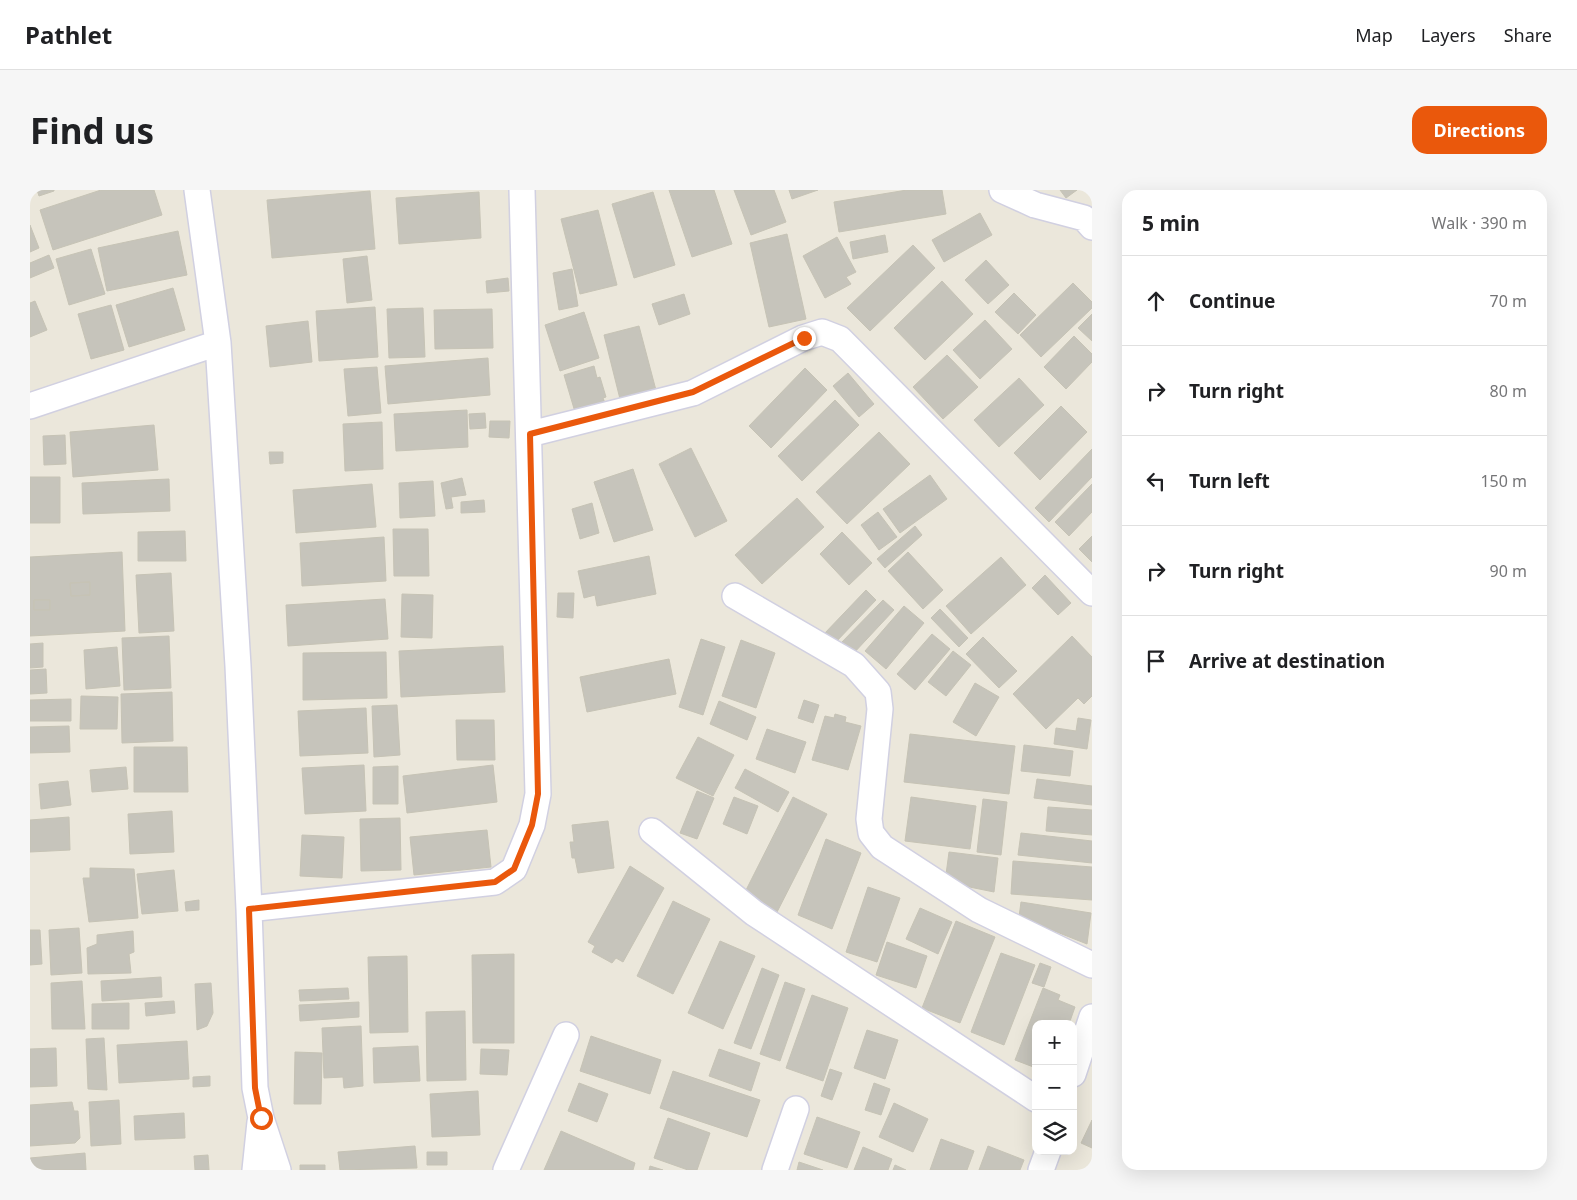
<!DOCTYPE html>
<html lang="en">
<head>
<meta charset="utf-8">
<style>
  body { margin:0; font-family:"Noto Sans",sans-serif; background:#f6f6f6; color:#202124 }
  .controls { position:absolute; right:15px; bottom:15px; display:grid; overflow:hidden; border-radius:10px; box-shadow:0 5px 20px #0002 }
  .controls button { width:45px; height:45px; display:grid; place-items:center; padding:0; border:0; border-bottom:1px solid #e0e0e0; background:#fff; color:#202124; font:25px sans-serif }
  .stop { position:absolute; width:15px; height:15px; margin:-11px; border:4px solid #ea580c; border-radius:50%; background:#fff }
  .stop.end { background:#ea580c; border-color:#fff; box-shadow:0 1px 5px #0008 }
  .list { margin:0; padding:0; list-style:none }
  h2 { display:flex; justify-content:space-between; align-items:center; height:65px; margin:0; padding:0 20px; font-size:21px }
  h2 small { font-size:16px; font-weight:400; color:#757577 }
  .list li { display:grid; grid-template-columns:32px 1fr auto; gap:15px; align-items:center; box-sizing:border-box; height:90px; padding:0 20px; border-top:1px solid #e0e0e0 }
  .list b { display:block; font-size:19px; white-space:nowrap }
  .list em { font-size:16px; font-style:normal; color:#757577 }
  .icon { flex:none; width:28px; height:28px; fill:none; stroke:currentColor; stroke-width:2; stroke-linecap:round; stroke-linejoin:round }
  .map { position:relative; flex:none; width:1062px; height:980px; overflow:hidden; border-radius:15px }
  header { display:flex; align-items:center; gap:30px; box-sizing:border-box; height:70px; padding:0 25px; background:#fff; border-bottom:1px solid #e0e0e0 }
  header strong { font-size:24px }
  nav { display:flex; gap:28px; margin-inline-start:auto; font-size:18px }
  .intro { display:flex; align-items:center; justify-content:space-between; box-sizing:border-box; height:120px; padding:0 30px }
  h1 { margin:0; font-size:35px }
  .button { padding:12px 22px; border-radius:15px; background:#ea580c; color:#fff; font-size:18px; font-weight:700 }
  main { display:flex; gap:30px; padding:0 30px }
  aside { flex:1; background:#fff; border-radius:15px; box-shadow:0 5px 20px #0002 }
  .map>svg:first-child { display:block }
  .building { fill:#c6c4bb; stroke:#c6c3b5; fill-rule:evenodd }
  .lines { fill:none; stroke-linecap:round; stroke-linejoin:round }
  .minor-casing { stroke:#d1d0e1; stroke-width:28 }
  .minor { stroke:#fff; stroke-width:25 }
  .route { stroke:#ea580c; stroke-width:6 }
</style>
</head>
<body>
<header>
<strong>Pathlet</strong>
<nav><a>Map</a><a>Layers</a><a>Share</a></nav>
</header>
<div class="intro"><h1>Find us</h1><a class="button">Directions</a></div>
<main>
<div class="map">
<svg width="1062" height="980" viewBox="0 0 1062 980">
  <rect width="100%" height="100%" fill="#ebe7db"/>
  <path class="building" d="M7 0H24V1L9 6Z
    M71 0H124L132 25 23 60 10 20Z
    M639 0H684L702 54 662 67Z
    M704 0H744L756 32 721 45Z
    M759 0H788L762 9Z
    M877 0H912L916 24 809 42 804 12Z
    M1030 0H1047L1036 8Z
    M340 1 345 59 242 68 237 10Z
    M449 2 451 48 369 54 366 8Z
    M623 2 645 75 604 88 582 14Z
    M568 20 587 95 550 104 531 29Z
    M950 23 962 45 914 72 902 50Z
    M0 35 9 58 0 62Z
    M148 41 157 85 77 101 68 58Z
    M757 44 776 129 739 137 720 53Z
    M855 45 858 62 823 69 820 52Z
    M807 47 826 82 816 87 821 94 795 108 773 66Z
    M883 55 905 78 840 141 817 118Z
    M61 59 75 104 39 115 26 69Z
    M19 65 24 78 0 88V73Z
    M337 66 342 110 317 113 313 69Z
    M956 70 979 95 958 114 935 90Z
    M542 79 548 116 529 120 523 83Z
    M478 88 479 101 457 103 456 91Z
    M912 91 943 124 895 170 864 138Z
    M1043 93 1062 112V118L1011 167 990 145Z
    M143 98 155 140 99 157 86 115Z
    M984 103 1006 125 988 144 965 122Z
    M654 104 660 124 629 135 622 114Z
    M5 111 17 140 0 147V113Z
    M81 115 94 160 61 169 48 124Z
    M345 117 348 167 289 171 286 121Z
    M393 118 395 167 359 168 357 119Z
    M462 119 463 158 405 159 404 120Z
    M554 122 569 168 530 181 515 135Z
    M1062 124V151L1048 138Z
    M955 130 982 159 950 189 923 160Z
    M278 131 282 172 240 177 236 136Z
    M609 136 627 204 591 213 574 145Z
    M1044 146 1062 164V172L1036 199 1014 177Z
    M917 165 948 197 913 229 883 197Z
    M458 168 460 205 358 214 355 176Z
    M564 176 567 188 570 187 576 207 573 208 575 213 545 222 534 185Z
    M347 177 351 223 318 226 314 179Z
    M775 178 797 200 741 258 719 236Z
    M818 183 844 214 829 227 803 196Z
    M989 188 1014 215 969 257 944 230Z
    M805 210 829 235 772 291 748 266Z
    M1031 216 1057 242 1010 290 984 263Z
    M437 220 438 257 366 261 364 224Z
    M455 223 456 238 440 239 439 224Z
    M460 231H480L479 248 459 247Z
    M352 232 353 279 315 281 313 234Z
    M124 235 128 280 43 287 40 242Z
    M849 242 880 274 817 334 786 302Z
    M35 245 36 274 14 275 13 246Z
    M661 258 697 331 665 347 629 274Z
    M1062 259V287L1019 332 1005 318Z
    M239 262H253V273L240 274Z
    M603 279 623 340 584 352 564 292Z
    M900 285 917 309 870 343 853 319Z
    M0 287H30V333H0Z
    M432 288 436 305 421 307 423 318 416 319 411 293Z
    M139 289 140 321 53 324 52 293Z
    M403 291 405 326 370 328 369 293Z
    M342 294 346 337 266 343 263 300Z
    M1062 294V322L1039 346 1025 332Z
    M767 308 794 337 732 394 705 365Z
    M454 310 455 322 431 323V312Z
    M562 313 569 343 550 349 542 319Z
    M848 322 867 347 849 360 831 335Z
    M885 336 892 345 855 378 847 369Z
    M363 339H398L399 386H364Z
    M155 341 156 371H108V342Z
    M812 342 842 373 819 395 790 364Z
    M1062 346V372L1049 359Z
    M354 347 356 391 272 396 270 353Z
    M92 362 95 441 0 446V367ZM60 392V405L41 406 40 393ZM4 410H20V420H4Z
    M878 362 913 400 893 419 858 381Z
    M619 366 626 404 567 416 565 405 554 408 548 381Z
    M971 367 996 395 941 444 916 416Z
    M141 383 144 441 109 443 106 385Z
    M1015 385 1041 413 1028 425 1002 398Z
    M60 392V405L41 406 40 393Z
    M836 400 846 410 804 454 794 444Z
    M528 403H544L543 428 527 427Z
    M372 404 403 405 402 448 371 447Z
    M355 409 358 449 258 456 256 415Z
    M4 410H20V420H4Z
    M853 410 864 420 822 465 810 454Z
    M874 416 894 433 856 479 835 461Z
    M910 419 938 448 929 457 901 428Z
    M902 444 920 459 885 500 867 484Z
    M139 446 141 498 94 500 92 448Z
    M1042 446 1062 467V506L1054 514 1048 508 1016 539 983 504Z
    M953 447 987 481 969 498 936 464Z
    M671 449 695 457 673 525 649 517Z
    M711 450 745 463 726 518 692 506Z
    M13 453V477L0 478V454Z
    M473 456 475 502 371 507 369 461Z
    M87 457 90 496 56 499 54 460Z
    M923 461 941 475 916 506 898 492Z
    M356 462 357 508 273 510V463Z
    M639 469 646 504 557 522 550 487Z
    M16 479 17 503 0 504V480Z
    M945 493 969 507 946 546 923 532Z
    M142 502 143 551 92 553 91 504Z
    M51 506 88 507 87 539H50Z
    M41 509V531H0V510Z
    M774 510 789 515 783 533 768 528Z
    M689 511 726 527 717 550 680 534Z
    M367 515 370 565 344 567 342 516Z
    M336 518 338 563 270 566 268 521Z
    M805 524 816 527 815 532 831 536 818 580 782 570 795 526 804 528Z
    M1048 528 1061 530 1057 559 1024 554 1026 538 1046 541Z
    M426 530H464L465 570H427Z
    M39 536 40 562 0 563V537Z
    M737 539 776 552 765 583 726 569Z
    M880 544 985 556 979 604 874 592Z
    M668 547 704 565 683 606 646 588Z
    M994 555 1043 561 1040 586 991 581Z
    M104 557H157L158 602H104Z
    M334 575 336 621 275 624 272 578Z
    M463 575 467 612 377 623 373 586Z
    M368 576V614H343V577Z
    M96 577 98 599 62 602 60 580Z
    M715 579 759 602 748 622 705 598Z
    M1007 589 1062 596V615L1004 608Z
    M38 591 41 615 11 619 9 594Z
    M667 601 684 608 667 649 650 643Z
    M704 607 728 616 717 644 693 634Z
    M763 607 797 624 745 726 711 710Z
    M881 607 946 616 940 659 875 651Z
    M953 609 977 612 971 665 947 662Z
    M1018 617 1062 620V645L1016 641Z
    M142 621 144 662 100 664 98 624Z
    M39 627 40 660 0 662V630Z
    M370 628 371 680 331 681 330 629Z
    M578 631 584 678 548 683 545 668H542L540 652H544L542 635Z
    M457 640 461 677 384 685 380 647Z
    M991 643 1062 651V673L988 665Z
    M272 645 314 647 312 688 270 686Z
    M796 649 831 663 802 739 768 725Z
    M919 662 968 668 964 702 915 692Z
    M983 671 1062 677V710L981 704Z
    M600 676 634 698 593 772 586 768 582 773 562 762 565 756 558 752Z
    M60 678 104 679 108 728 59 732 53 688H60Z
    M144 680 148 721 112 724 107 684Z
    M838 697 870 708 847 772 816 762Z
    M169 710V720L156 721 155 712Z
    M643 711 680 729 643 804 607 786Z
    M991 712 1061 723 1057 754 989 727Z
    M890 718 922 732 908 764 876 749Z
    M926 731 965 747 930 833 892 818Z
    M49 738 52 783 21 785 19 740Z
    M0 740H10L12 774 0 775Z
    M103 741 104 762 99 764 101 783 58 784 57 758 67 754V745Z
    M690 751 725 766 693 839 658 823Z
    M857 752 897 766 886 798 846 785Z
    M971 763 1005 775 974 855 941 842Z
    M484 764V853H443L442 765Z
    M377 766 378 842 340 843 338 767Z
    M1010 773 1021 777 1014 797 1002 793Z
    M732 778 749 785 721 859 704 853Z
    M131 787 132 807 72 811 71 791Z
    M52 791 55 839H22L21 793Z
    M755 792 775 799 750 871 730 864Z
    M181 793 183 823 177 836 167 840 165 794Z
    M318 798 319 809 270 811 269 800Z
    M1013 798 1030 805 1028 810 1045 817 1039 834H1006V878L985 870Z
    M782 805 818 818 793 891 756 878Z
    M144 811 145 823 116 826 115 813Z
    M329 812V827L270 831 269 815Z
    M99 813V839H62V814Z
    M435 821 436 890 397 891 396 822Z
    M331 836 333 896 314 898 313 887 294 888 292 838Z
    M837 840 868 850 855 889 824 878Z
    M561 846 631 870 620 904 550 881Z
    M74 848 77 900 58 899 56 849Z
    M157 851 159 889 89 893 87 855Z
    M388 856 390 891 344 893 343 858Z
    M26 858 27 896 0 897V859Z
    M451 859 479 860 477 885 450 884Z
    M689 859 730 873 721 901 679 886Z
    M265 862 292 863 291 914H264Z
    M800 879 812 883 802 910 791 906Z
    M643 881 730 910 717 947 630 918Z
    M180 886V896L163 897V887Z
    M549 893 578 904 567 932 538 921Z
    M844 893 860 899 851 925 835 920Z
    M448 901 450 945 402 947 400 904Z
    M89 910 91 954 61 956 59 912Z
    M42 912 44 921H48L50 948 45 953 0 956V915Z
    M864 913 898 929 883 962 849 947Z
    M154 923 155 948 105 950 104 926Z
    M787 927 830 942 817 978 774 964Z
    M638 928 680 943 667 980H658L624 968Z
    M1062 930V958L1051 953Z
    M531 941 605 973 603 980H514Z
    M911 949 944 961 937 980H900Z
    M385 956 387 978 310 980 308 962Z
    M958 956 994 970 990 980H949Z
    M833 957 862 969 858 980H824Z
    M397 962H417V975H397Z
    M55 963 56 980H0V968Z
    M178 965 179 980H165L164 966Z
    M769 972 793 980H767Z
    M270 975H295V980H270Z
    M865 975 876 980H863Z
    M620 976 633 980H619Z"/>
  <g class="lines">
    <defs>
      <path id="minor" d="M167 0 188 153 208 476 219 719 225 898 231 928 248 980
        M972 0 1005 15 1054 28 1062 37
        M0 216 188 153
        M500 244 663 203 773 148 792 142 810 149 1062 403
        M705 406 824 475 848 502 850 519 839 629 841 643 852 657 949 720 1062 775
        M622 641 724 723 1006 909
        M219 719 465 692 484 679 502 635 508 604 492 0
        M1043 884 1062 827
        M225 980 230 932
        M476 980 536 845
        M745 980 766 919
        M1011 980 1018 961"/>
    </defs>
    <use href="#minor" class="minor-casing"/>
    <use href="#minor" class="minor"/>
  </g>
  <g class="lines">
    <path class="route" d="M231 928 225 898 219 719 465 692 484 679 502 635 508 604 500 244 663 202 774 148"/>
  </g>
</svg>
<div class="controls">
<button>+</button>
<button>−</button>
<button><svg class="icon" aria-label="layers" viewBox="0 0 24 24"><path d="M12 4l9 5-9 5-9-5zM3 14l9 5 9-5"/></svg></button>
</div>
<div class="stop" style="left:231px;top:928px"></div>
<div class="stop end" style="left:774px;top:148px"></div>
</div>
<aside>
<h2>5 min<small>Walk · 390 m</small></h2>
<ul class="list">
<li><svg class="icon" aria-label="ahead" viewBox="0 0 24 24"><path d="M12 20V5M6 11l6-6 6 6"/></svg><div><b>Continue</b></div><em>70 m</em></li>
<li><svg class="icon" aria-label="right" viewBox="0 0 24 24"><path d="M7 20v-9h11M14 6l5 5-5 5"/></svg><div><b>Turn right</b></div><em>80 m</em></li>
<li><svg class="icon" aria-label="left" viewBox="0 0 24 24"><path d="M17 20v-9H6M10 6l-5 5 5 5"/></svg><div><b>Turn left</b></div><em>150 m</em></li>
<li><svg class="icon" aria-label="right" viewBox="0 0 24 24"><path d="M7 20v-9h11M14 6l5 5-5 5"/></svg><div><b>Turn right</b></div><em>90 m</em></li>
<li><svg class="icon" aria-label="arrive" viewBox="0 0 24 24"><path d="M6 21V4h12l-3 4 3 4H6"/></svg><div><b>Arrive at destination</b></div></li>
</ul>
</aside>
</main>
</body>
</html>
